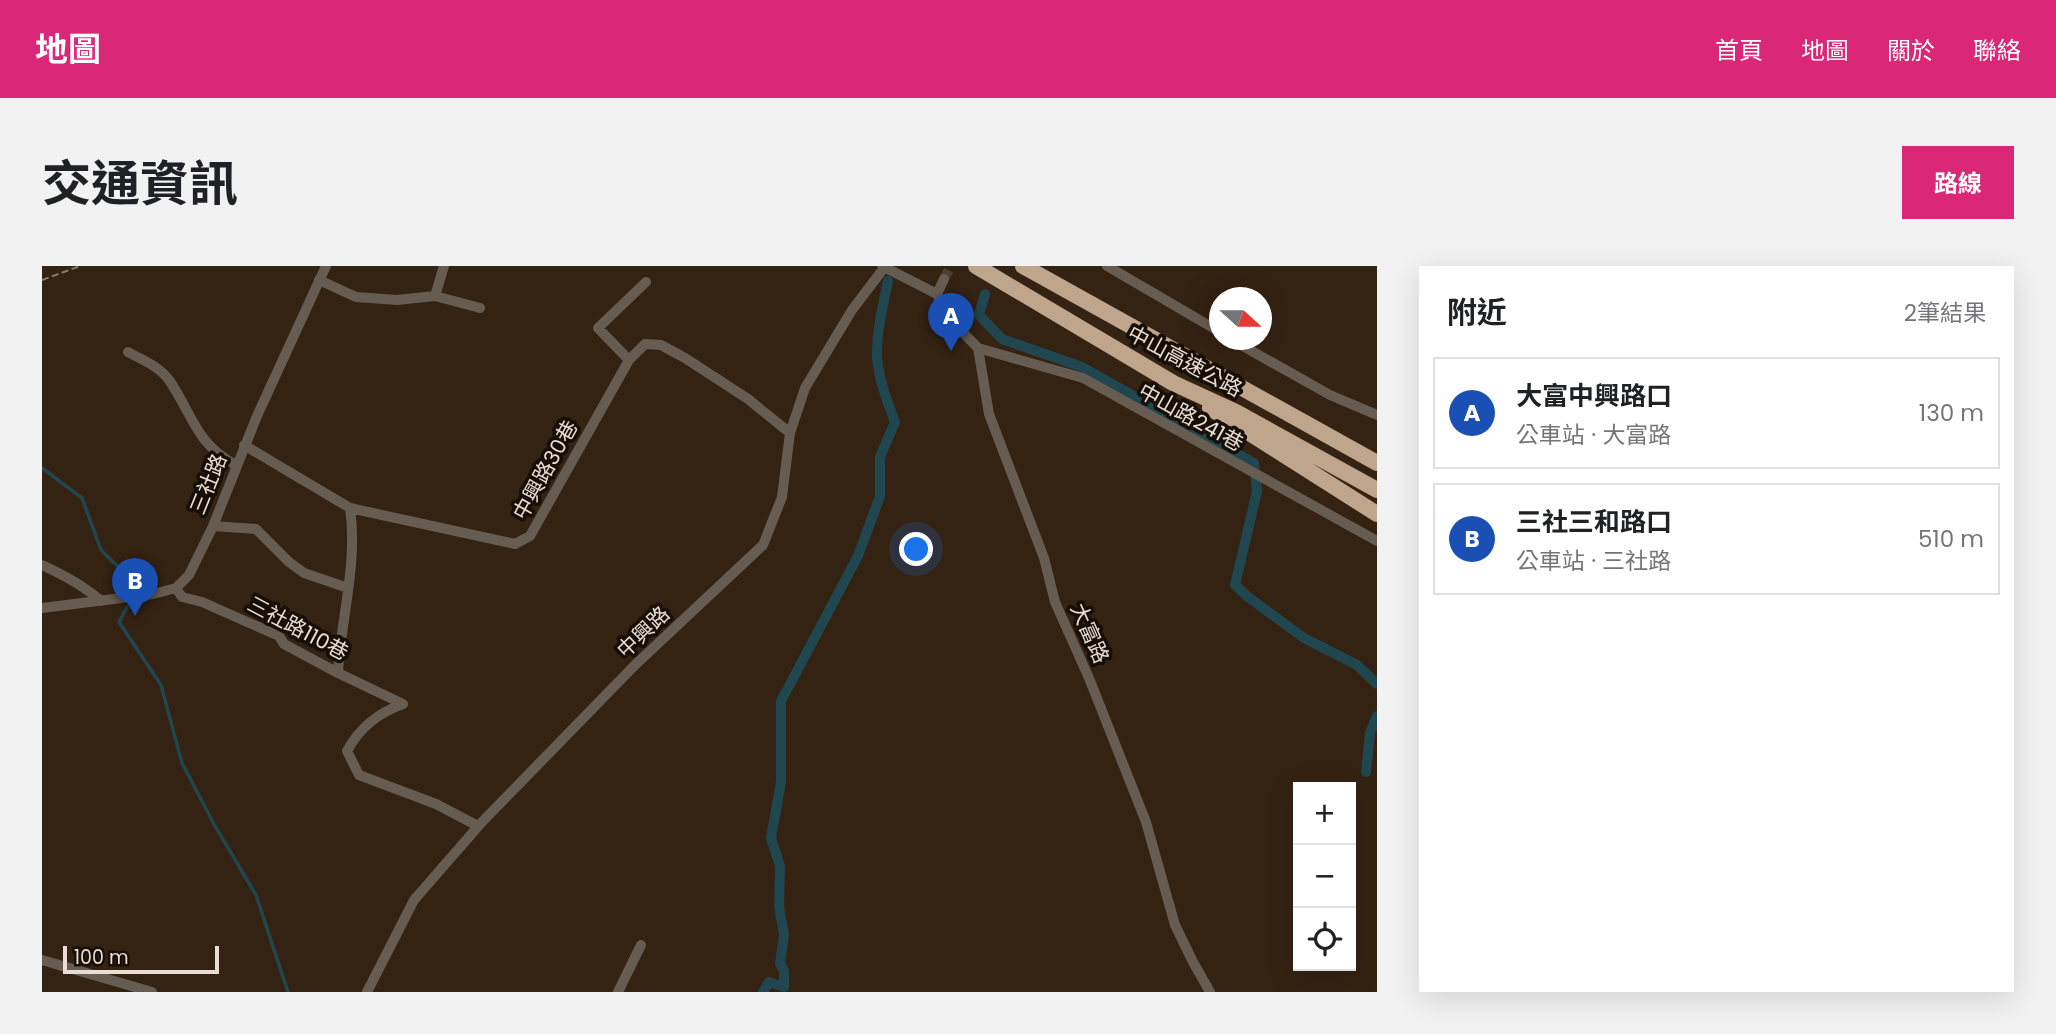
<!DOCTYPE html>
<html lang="zh-TW">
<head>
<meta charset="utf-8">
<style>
  body { margin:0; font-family:Poppins,"Noto Sans TC",sans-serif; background:#f2f2f2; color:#202124 }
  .controls { position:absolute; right:21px; bottom:21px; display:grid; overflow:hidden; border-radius:0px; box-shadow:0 7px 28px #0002 }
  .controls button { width:63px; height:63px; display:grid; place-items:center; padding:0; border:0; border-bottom:2px solid #e0e0e0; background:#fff; color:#202124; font:35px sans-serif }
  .compass { position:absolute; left:1167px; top:21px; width:63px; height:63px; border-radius:50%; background:#fff; box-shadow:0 7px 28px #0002; rotate:111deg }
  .scale { position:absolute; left:21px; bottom:18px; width:156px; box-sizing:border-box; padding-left:7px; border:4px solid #eaded4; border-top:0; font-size:19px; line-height:24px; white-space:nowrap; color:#eaded4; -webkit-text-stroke:5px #160e07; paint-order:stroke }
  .you { position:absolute; left:875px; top:284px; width:24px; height:24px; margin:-18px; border:5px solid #fff; border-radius:50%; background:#1a73e8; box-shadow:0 0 0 10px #1a73e833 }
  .badge { display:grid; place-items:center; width:46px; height:46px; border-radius:50%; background:#db2777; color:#fff; font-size:23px; font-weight:700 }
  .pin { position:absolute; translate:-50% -58px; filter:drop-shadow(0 2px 4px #0008) }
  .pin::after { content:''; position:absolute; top:37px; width:24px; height:21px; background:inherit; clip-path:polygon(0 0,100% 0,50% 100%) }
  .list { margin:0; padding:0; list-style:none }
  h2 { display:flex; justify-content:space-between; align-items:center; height:91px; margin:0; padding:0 28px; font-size:30px }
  h2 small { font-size:23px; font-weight:400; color:#757577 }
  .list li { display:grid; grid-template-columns:46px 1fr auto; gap:21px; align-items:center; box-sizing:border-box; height:112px; margin:0 14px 14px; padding:0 14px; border:2px solid #e0e0e0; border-radius:0px }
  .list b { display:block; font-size:26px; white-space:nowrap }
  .list p { margin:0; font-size:23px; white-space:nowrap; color:#757577 }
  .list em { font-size:23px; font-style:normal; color:#757577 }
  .icon { flex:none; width:38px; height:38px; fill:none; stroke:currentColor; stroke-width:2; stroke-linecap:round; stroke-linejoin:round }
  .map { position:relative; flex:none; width:1335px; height:726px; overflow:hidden; border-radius:0px }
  header { display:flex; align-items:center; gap:42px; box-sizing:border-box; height:98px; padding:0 35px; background:#db2777; color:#fff }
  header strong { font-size:33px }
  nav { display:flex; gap:38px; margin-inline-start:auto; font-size:24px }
  .intro { display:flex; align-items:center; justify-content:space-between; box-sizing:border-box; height:168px; padding:0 42px }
  h1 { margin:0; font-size:49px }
  .button { padding:18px 32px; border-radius:0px; background:#db2777; color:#fff; font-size:24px; font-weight:700 }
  main { display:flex; gap:42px; padding:0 42px }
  aside { flex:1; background:#fff; border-radius:0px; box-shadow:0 7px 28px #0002 }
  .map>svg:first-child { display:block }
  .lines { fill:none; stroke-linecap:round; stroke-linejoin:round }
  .stream { stroke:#20474f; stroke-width:3.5 }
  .canal { stroke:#20474f; stroke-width:10 }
  .minor-tunnel { stroke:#4f3e30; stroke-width:10; stroke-dasharray:10 5; stroke-linecap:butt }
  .path { stroke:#88796c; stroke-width:2; stroke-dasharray:7 3.5; stroke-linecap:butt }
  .minor { stroke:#665c51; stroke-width:10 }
  .highway { stroke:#bea58b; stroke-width:16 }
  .labels { text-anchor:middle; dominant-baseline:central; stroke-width:7; stroke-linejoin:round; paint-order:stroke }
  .street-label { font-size:21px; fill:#eaded4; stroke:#160e07 }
</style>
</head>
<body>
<header>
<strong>地圖</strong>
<nav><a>首頁</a><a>地圖</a><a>關於</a><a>聯絡</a></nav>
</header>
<div class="intro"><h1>交通資訊</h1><a class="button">路線</a></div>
<main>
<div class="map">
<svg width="1335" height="726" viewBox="0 0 1335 726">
  <rect width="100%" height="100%" fill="#342213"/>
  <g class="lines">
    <path class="stream" d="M0 202 40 232 59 284 96 320 92 327
      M89 334 77 356 119 419 140 497 173 560 214 629 246 726"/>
    <path class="canal" d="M943 28 937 49 960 73 1040 101 1212 197 1215 225 1193 319 1206 331 1262 372 1315 399 1335 418
      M1324 506 1328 467 1335 450
      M721 726 727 716 742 721V705L738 697 742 669 737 640 738 600 729 572 739 516V435L816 290 838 230V191L853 156C845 135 837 114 835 92 834 66 841 40 846 15"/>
    <path class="minor-tunnel" d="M902 13 909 0"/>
    <path class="path" d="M0 14 38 0"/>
    <path class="minor" d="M402 0 393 30 438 42
      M840 0 895 28 905 50 936 82 947 148 1002 292 1013 336 1047 412 1104 556 1133 659 1151 696 1168 726
      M1065 0 1178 66
      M277 14 314 31 355 34 393 30
      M895 28 902 13
      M1190 74 1288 129 1335 149
      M936 82 1041 112 1335 275
      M86 86C100 94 117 100 127 114 150 147 154 179 194 199
      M587 94 556 62 604 16
      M202 179 308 242 473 278 488 270 587 94 603 78 619 79 643 92 706 133 748 167
      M171 260 214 263 247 296 262 307 306 322
      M0 299C22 309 41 319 59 335
      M134 322 140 331 160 336 237 370 242 378 296 407 361 438
      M0 342 111 328 134 322 147 309 171 260 215 150 284 0
      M296 407C299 352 316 297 308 242
      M361 438C336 447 318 461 305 485L317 509 394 538 436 560
      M0 694 110 726
      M325 726 372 634 440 556 593 399 721 279 740 231 748 167 763 122 810 44 842 2
      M576 726 599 679"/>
    <path class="highway" d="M934 0 1131 117 1194 146 1335 224
      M981 0 1335 197
      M1168 142 1335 248"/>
  </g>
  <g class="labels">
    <g class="street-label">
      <text transform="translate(1143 95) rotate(28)">中山高速公路</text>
      <text transform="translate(1149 151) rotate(29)">中山路241巷</text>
      <text transform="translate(503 204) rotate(-61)">中興路30巷</text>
      <text transform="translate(166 218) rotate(-68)">三社路</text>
      <text transform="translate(256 362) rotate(28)">三社路110巷</text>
      <text transform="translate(601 366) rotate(-44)">中興路</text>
      <text transform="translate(1048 367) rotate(66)">大富路</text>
    </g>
  </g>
</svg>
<div class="controls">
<button>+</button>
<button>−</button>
<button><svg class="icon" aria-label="locate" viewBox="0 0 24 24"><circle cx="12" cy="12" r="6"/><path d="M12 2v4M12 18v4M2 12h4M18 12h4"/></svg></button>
</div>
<svg class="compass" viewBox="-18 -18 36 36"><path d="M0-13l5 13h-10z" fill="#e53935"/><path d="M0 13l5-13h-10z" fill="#757577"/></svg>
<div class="scale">100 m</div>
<div class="you"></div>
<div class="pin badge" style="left:909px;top:85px;background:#1a4fb4">A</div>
<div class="pin badge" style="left:93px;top:350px;background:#1a4fb4">B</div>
</div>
<aside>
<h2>附近<small>2筆結果</small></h2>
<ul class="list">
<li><span class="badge" style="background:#1a4fb4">A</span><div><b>大富中興路口</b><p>公車站 · 大富路</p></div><em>130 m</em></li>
<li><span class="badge" style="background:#1a4fb4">B</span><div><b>三社三和路口</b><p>公車站 · 三社路</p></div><em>510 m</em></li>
</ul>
</aside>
</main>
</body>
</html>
